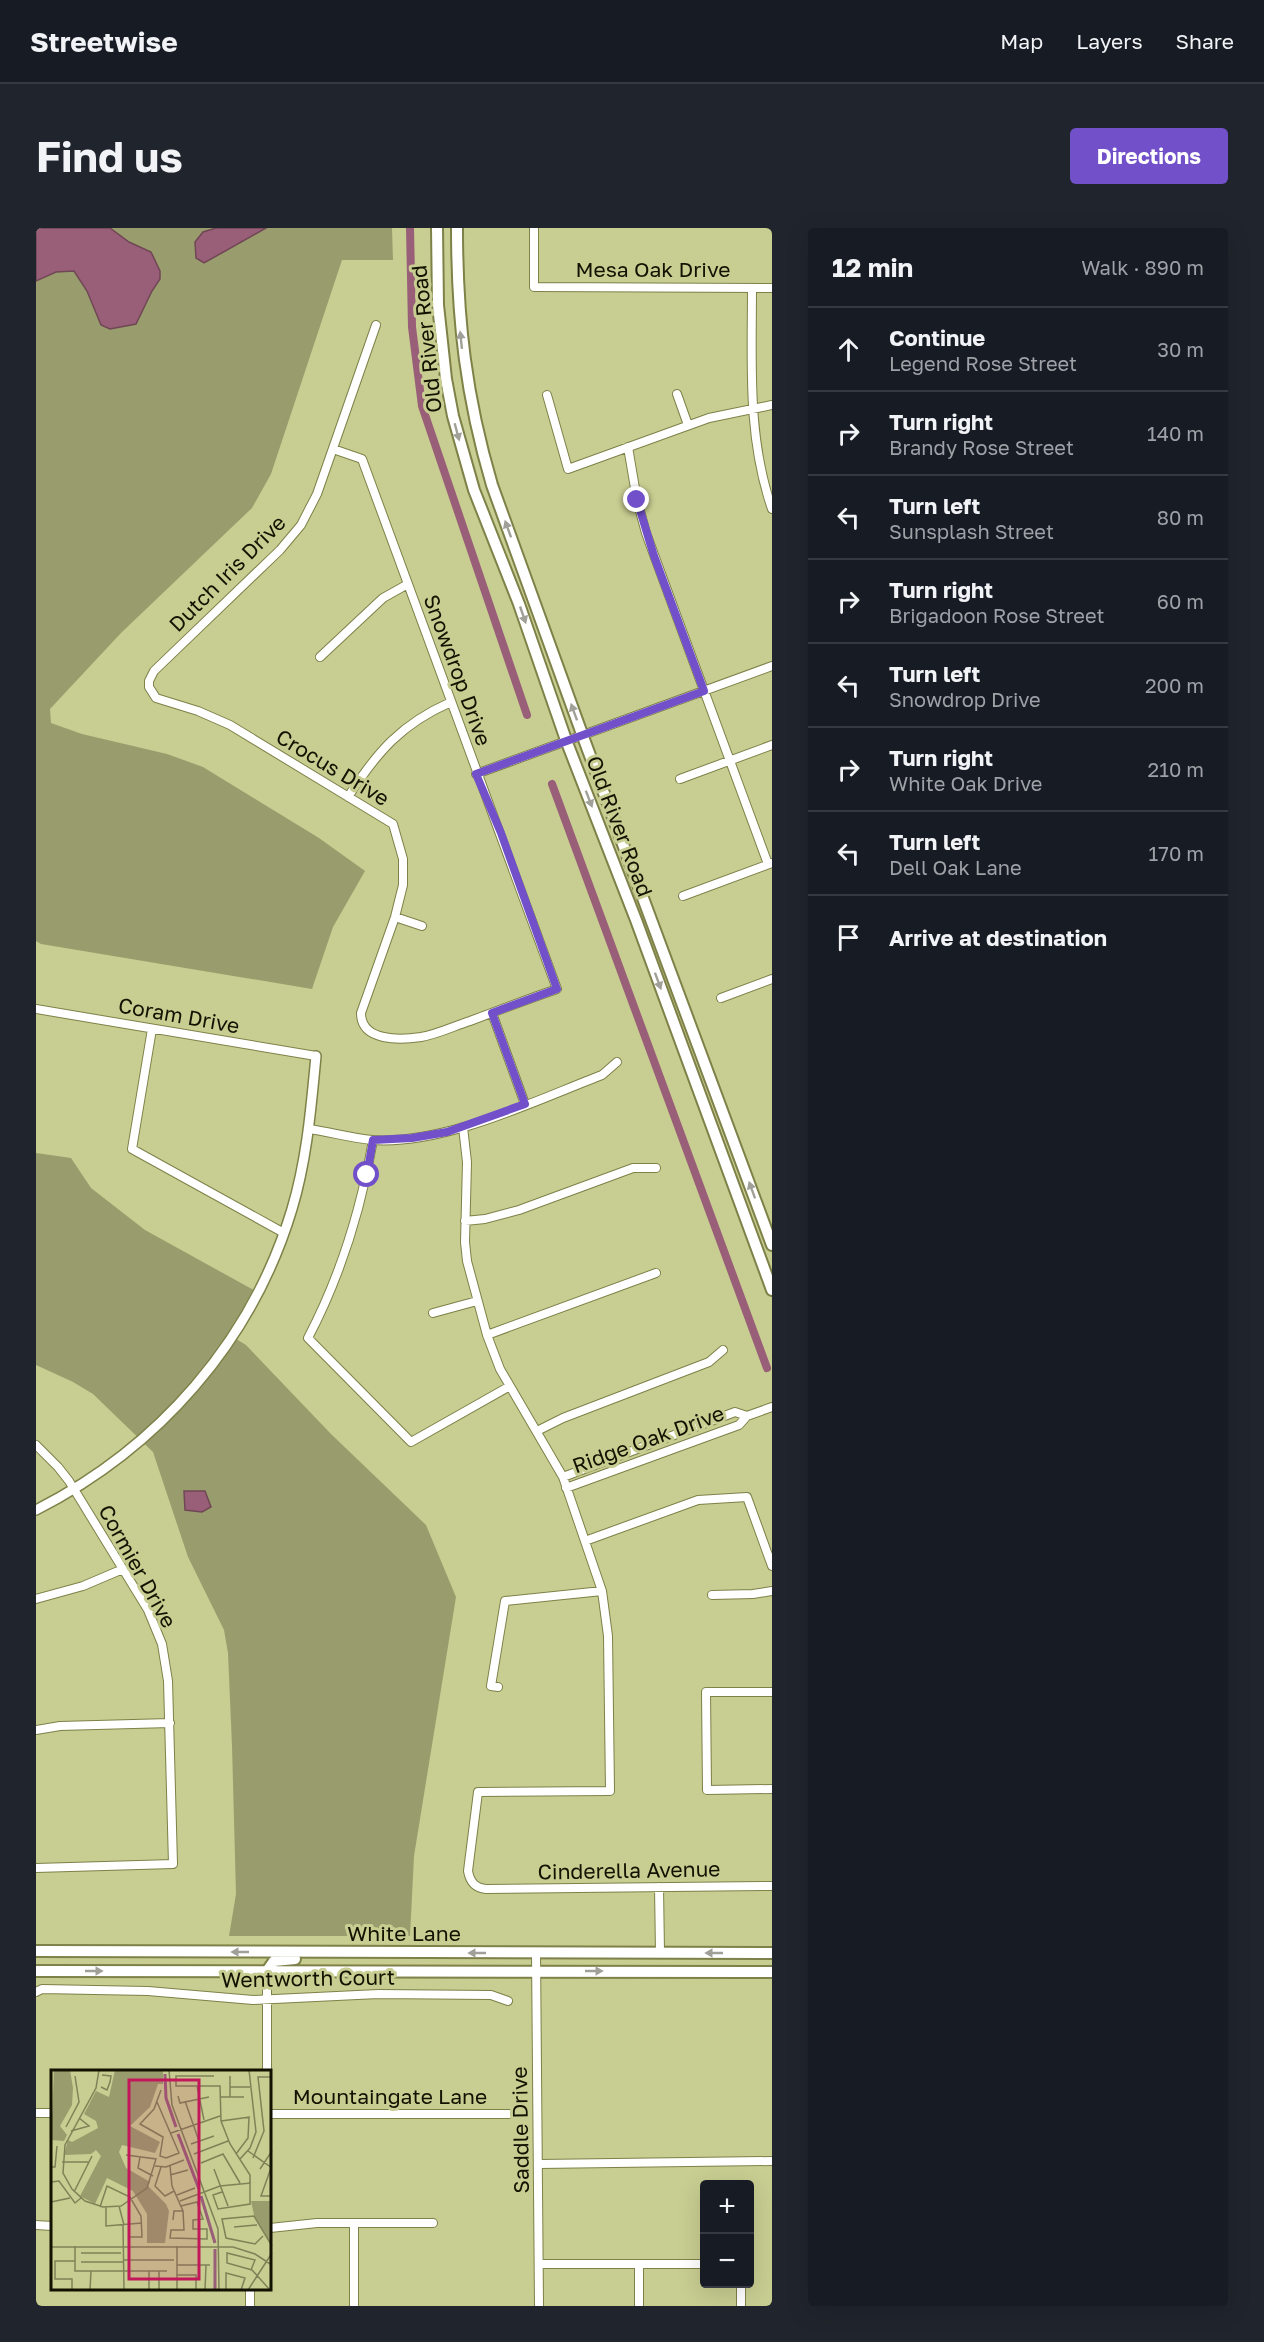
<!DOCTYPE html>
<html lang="en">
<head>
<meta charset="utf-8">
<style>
  body { margin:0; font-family:"Golos Text",sans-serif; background:#20242c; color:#f1f3f6 }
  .controls { position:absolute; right:18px; bottom:18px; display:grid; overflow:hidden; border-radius:6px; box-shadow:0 6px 24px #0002 }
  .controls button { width:54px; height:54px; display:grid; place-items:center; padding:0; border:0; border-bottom:2px solid #363941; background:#171b24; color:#f1f3f6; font:30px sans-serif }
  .stop { position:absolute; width:18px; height:18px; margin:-14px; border:4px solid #7150c9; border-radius:50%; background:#fff }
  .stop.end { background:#7150c9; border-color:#fff; box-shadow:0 2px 6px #0008 }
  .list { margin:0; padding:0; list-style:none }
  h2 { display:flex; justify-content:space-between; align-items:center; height:78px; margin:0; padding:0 24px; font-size:26px }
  h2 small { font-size:20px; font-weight:400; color:#9ea1a6 }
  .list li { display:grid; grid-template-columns:39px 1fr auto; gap:18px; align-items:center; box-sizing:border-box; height:84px; padding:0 24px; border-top:2px solid #363941 }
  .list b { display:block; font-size:22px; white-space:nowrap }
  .list p { margin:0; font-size:20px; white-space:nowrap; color:#9ea1a6 }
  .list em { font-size:20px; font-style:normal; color:#9ea1a6 }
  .icon { flex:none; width:33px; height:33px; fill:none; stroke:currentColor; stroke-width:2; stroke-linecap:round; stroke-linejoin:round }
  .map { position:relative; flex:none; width:736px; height:2078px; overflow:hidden; border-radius:6px }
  header { display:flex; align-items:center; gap:36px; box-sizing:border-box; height:84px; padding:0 30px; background:#171b24; border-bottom:2px solid #363941 }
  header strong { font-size:28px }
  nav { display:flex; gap:33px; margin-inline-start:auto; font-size:21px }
  .intro { display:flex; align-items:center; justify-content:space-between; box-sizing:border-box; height:144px; padding:0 36px }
  h1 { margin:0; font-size:42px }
  .button { padding:15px 27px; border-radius:6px; background:#7150c9; color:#fff; font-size:21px; font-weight:700 }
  main { display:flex; gap:36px; padding:0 36px }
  aside { flex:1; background:#171b24; border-radius:6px; box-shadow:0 6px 24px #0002 }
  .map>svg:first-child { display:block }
  .green { fill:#999d6d }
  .water { fill:#995e78; stroke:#704754; stroke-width:1.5 }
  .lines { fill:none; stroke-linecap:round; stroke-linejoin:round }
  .canal { stroke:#995e78; stroke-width:8 }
  .minor-casing { stroke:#7e8148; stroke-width:10 }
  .tertiary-casing { stroke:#7e8148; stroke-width:12 }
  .secondary-casing { stroke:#7e8148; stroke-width:14 }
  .minor { stroke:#fff; stroke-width:8 }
  .tertiary { stroke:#fff; stroke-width:9 }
  .secondary { stroke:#fff; stroke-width:10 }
  .oneway { fill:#a0a099 }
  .route { stroke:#7150c9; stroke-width:8 }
  .labels { text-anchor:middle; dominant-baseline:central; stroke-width:6; stroke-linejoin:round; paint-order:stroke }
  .street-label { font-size:21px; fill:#121200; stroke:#c8cd91 }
  .inset-river { fill:none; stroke:#995e78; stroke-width:3 }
  .inset-road { fill:none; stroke:#7f8257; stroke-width:1.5 }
  .view { fill:#c2185b; fill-opacity:0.15; stroke:#c2185b; stroke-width:3 }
  .inset-edge { fill:none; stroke:#121200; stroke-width:3 }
</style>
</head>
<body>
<header>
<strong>Streetwise</strong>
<nav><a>Map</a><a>Layers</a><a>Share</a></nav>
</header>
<div class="intro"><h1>Find us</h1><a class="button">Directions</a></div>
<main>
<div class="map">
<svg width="736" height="2078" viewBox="0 0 736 2078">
  <rect width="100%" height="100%" fill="#c8cd91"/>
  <path class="green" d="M0 0H356L357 32H306L235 246 216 280 85 405 14 481 15 495 46 506 131 526 167 539 283 610 329 643 297 699 276 761 5 716 0 713Z
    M0 925 35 930 55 960 109 1002 223 1065 197 1109 210 1117 295 1206 390 1297 420 1369 378 1628 374 1708H193L200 1666 196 1518 192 1425 188 1402 152 1329 117 1224 57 1166 37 1154 0 1137Z"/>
  <path class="water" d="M0 0H74L93 14 115 24 124 43V51L116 63 100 96 74 101 65 97 51 63 38 43 20 44 0 53Z
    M180 0H230L168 35 160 30 159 14 167 4Z
    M148 1263H169L175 1279 166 1284 149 1282Z"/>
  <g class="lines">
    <path class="canal" d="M374 0 376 99 386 178 491 487
      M516 556 731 1140"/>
    <defs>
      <path id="minor" d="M498 0V59L736 60
        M716 60C716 135 711 209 736 281
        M641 166 652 197
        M511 167 532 241 673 190 736 177
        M592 219 601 272 610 305 732 636
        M297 221 326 231 521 761C492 771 463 782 434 793 418 798 402 806 385 809 365 812 325 814 325 785L359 689 367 657V631L357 596 194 497 162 483 120 470 113 459V453L118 443 244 322 265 297 281 266 340 97
        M284 429 347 370 372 356
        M440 546 736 438
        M644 551 736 517
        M312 569C341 524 365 496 415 474
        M647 668 736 635
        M359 689 386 698
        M685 770 736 751
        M0 781 280 828
        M456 785 489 876
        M116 801 96 921 248 1005
        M427 899 431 934 429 1014 431 1033 451 1107 464 1141 527 1249 566 1363 572 1408 574 1563 442 1564 432 1643C434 1654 439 1660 450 1661L736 1658
        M273 901C294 904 315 910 336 912 409 917 498 873 566 847L581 834
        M337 912C325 982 305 1047 272 1110L375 1214 474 1158
        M429 993 449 991 483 982 597 940H620
        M397 1085 441 1073
        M451 1107 620 1045
        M501 1203 527 1190 673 1134 687 1122
        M0 1217 22 1239 33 1253 112 1382 126 1416 132 1453 137 1636 0 1640
        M527 1249 699 1184 711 1188
        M530 1260 703 1197 711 1188 736 1179
        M549 1313 662 1272 711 1269 736 1338
        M676 1367 717 1366 736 1363
        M0 1371 47 1358 87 1341
        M462 1459 455 1458 469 1373 566 1363
        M736 1464H670L671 1562 736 1561
        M0 1502 24 1498 134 1495
        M623 1659 624 1725
        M500 1725 503 2078
        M231 1743V1844
        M0 1764 6 1761 112 1763 217 1772 342 1766 455 1767 472 1773
        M0 1885H16
        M234 1886H473
        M503 1936 736 1933
        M0 1997 16 1998
        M234 2000 281 1995H397
        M503 2036H668
        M214 2078V2062
        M318 2078V1995
        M603 2078V2036
        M705 2078V2056"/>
      <path id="tertiary" d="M0 1282C122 1220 216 1114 256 981 271 931 275 880 280 828"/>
      <path id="secondary" d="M401 0 402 77 410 151 417 188 438 262 483 376 530 512 600 692 736 1062
        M421 0C421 92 430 169 456 257L546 506 736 1017
        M0 1723 736 1725
        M0 1743 736 1744
        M231 1743 238 1733 259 1731"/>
    </defs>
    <use href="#minor" class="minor-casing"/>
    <use href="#tertiary" class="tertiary-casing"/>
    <use href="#secondary" class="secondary-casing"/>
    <use href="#minor" class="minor"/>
    <use href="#tertiary" class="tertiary"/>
    <use href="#secondary" class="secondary"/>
  </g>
  <defs><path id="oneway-solid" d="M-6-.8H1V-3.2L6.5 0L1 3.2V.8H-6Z" transform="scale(1.5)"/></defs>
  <g class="oneway">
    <use href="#oneway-solid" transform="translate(425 112) rotate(-96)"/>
    <use href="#oneway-solid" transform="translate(421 204) rotate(75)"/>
    <use href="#oneway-solid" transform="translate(472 301) rotate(-110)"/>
    <use href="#oneway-solid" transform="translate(487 387) rotate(71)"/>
    <use href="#oneway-solid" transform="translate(538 484) rotate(-110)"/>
    <use href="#oneway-solid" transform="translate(553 571) rotate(69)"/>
    <use href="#oneway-solid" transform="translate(622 753) rotate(70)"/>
    <use href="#oneway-solid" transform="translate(716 962) rotate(-110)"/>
    <use href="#oneway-solid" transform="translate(204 1724) rotate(-180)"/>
    <use href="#oneway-solid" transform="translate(441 1725) rotate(-180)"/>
    <use href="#oneway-solid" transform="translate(678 1725) rotate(-180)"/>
    <use href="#oneway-solid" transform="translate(58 1743)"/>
    <use href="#oneway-solid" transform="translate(558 1743)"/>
  </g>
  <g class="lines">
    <path class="route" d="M331 947 337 912 376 910 411 904 489 876 456 785 521 761 465 605 440 546 668 463 618 328 601 272"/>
  </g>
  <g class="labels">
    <g class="street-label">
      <text x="617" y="41">Mesa Oak Drive</text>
      <text transform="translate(390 111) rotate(-96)">Old River Road</text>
      <text transform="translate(191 345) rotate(-45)">Dutch Iris Drive</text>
      <text transform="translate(422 442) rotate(70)">Snowdrop Drive</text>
      <text transform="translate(297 539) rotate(31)">Crocus Drive</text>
      <text transform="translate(584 598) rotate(69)">Old River Road</text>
      <text transform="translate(143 787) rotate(10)">Coram Drive</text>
      <text transform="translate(612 1211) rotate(-20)">Ridge Oak Drive</text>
      <text transform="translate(102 1338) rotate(61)">Cormier Drive</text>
      <text transform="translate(593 1642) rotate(-1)">Cinderella Avenue</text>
      <text x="368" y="1705">White Lane</text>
      <text transform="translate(272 1750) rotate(-1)">Wentworth Court</text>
      <text x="354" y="1868">Mountaingate Lane</text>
      <text transform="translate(484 1902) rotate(-91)">Saddle Drive</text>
    </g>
  </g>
  <g transform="translate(15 1842)">
    <rect width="220" height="220" fill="#c8cd91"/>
    <path d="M3 0H19L22 18 21 35 9 56 16 65 13 71 0 70ZM64 0H112V14H107L99 37 79 56 109 72 104 83 71 75 68 82 75 98 99 112 97 116 115 134 118 141 114 173H96V144L82 121 56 108 44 134 29 126 50 86 45 80 40 84 13 85 17 70 21 72 47 58 45 51 33 44 45 21 58 27ZM200 131H220V174L203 145Z" fill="#999d6d"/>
    <path class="inset-river" d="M114 4 115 28 125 57M127 64 148 119M150 126 164 173M164 220V179"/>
    <path class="inset-road" d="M48 0 45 18 14 75 12 103 21 119 34 131 52 137 70 136 96 118 105 89 75 85M118 0 121 35 167 159 168 220M163 6H125V16H169L170 51 179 74 199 105V134L167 139 162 125 171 122M146 16 153 50M50 17 56 20 59 12 60 6 51 5M179 17H199M127 26 129 33 158 27M169 27H193M179 27V6M134 31 148 71M106 32 128 83 115 88 109 86 112 67 89 54 103 39 110 20M170 51 199 47M15 57 28 32 24 6M20 61 38 56 28 48M120 63 169 46M140 74 163 66M197 81 221 98M143 84 177 71M185 84 197 68 198 47M89 87 87 98 102 106M202 88 213 61 207 7H221M189 89 199 78 205 62 198 0M11 92H38M150 93 172 84 189 113M104 96 115 97 133 90M119 96 121 116 132 141 133 160H120L119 168 156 169V159H142V150L152 149 146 132 130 136M0 97H4L6 76M110 97 104 116 114 126 123 121M220 98 210 126H221M163 99 177 136M209 99 221 81M119 105 137 100M0 112 8 111 24 133 30 128M23 122 41 86M126 125 144 118M129 131 169 116 200 113M0 132 19 128M68 136 73 155M49 137 56 116 79 127 90 146 91 167H78M55 137V156L91 153M122 150 123 141H132M72 155 73 220M183 157 206 155M212 166 204 174 175 168 171 149 203 146 221 176M24 176V201H116M126 176V220M0 177H182L204 184 221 195M30 183H70M73 190H123M30 192H73M126 195H159M200 200 204 190 176 183V193L201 200 219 220M126 205H145V220M21 220V209H4V191H24M39 220 40 201M98 220V201M108 220V201M154 220 155 195M175 220V203L194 208 190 220M197 220 221 183"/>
    <path class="view" d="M78 10H148V209H78Z"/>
    <rect width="220" height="220" class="inset-edge"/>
  </g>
</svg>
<div class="controls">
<button>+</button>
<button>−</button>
</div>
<div class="stop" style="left:331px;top:947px"></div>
<div class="stop end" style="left:601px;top:272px"></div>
</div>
<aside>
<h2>12 min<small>Walk · 890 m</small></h2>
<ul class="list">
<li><svg class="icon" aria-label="ahead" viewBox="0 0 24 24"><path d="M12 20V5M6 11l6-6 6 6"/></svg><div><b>Continue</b><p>Legend Rose Street</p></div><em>30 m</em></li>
<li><svg class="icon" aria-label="right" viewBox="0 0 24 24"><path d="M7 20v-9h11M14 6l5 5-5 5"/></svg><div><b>Turn right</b><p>Brandy Rose Street</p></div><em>140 m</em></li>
<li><svg class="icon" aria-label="left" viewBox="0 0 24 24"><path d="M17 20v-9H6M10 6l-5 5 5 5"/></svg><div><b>Turn left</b><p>Sunsplash Street</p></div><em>80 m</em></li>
<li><svg class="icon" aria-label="right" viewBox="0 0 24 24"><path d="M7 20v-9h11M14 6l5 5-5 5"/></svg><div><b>Turn right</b><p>Brigadoon Rose Street</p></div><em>60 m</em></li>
<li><svg class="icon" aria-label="left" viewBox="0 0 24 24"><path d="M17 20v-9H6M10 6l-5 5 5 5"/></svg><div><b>Turn left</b><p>Snowdrop Drive</p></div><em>200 m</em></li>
<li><svg class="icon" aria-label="right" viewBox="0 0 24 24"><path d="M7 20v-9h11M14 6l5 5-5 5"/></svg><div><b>Turn right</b><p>White Oak Drive</p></div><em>210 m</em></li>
<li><svg class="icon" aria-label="left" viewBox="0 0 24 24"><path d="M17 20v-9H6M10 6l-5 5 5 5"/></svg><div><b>Turn left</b><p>Dell Oak Lane</p></div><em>170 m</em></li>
<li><svg class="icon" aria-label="arrive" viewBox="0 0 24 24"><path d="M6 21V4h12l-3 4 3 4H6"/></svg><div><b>Arrive at destination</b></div></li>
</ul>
</aside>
</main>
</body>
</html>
